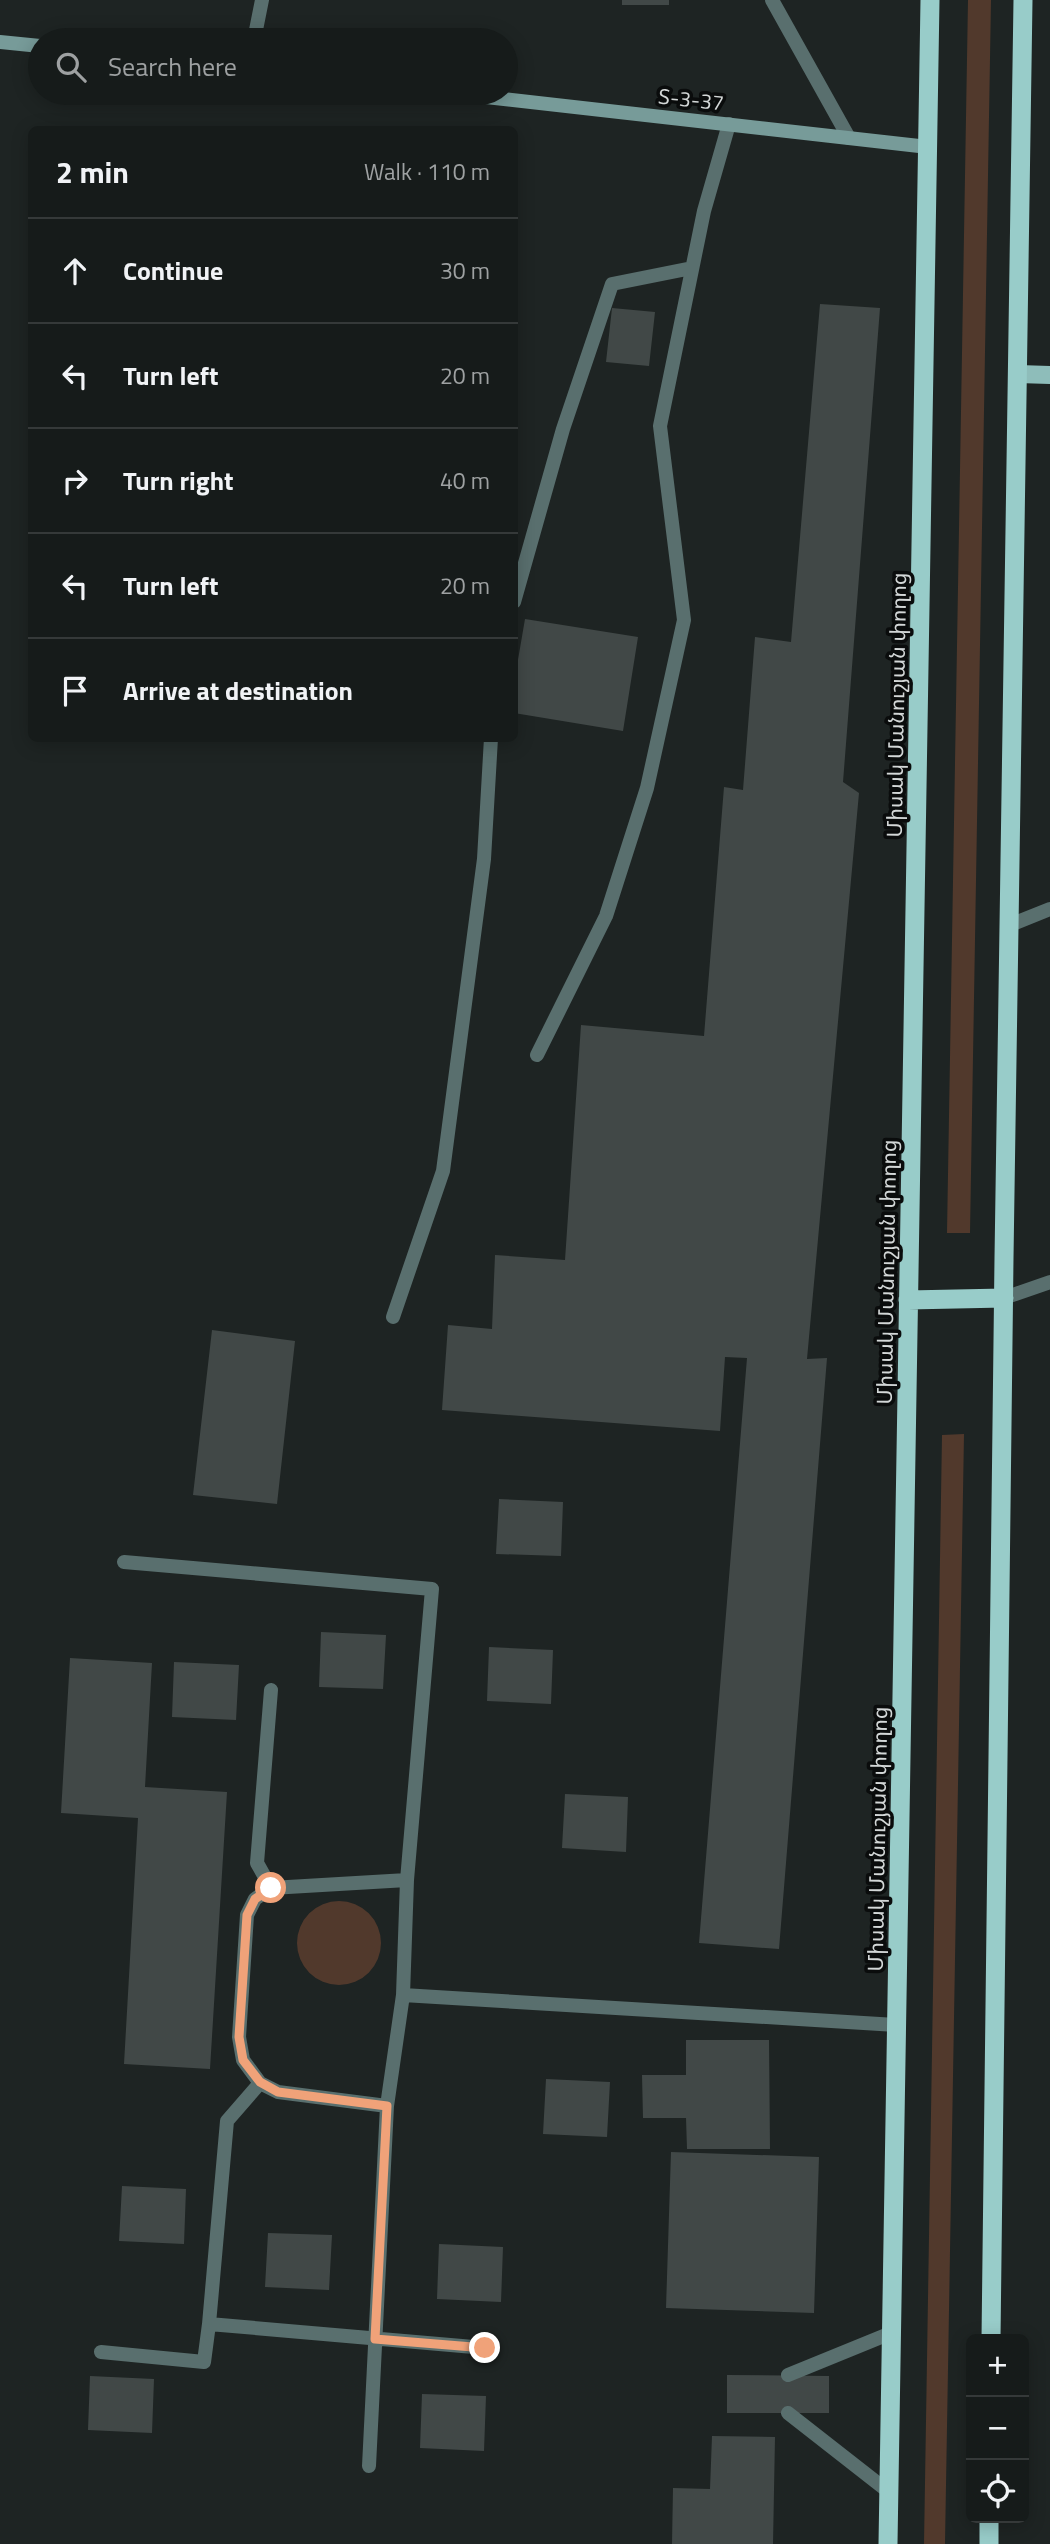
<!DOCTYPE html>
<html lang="en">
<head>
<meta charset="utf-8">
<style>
  body { margin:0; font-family:"Titillium Web","Noto Sans Armenian",sans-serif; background:#232827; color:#f1f3f6 }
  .controls { position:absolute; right:21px; bottom:21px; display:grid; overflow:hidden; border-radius:10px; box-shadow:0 4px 18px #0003 }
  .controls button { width:63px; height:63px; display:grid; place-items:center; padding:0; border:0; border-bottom:2px solid #353939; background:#161b1a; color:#f1f3f6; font:35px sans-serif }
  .stop { position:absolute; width:21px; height:21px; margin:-16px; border:5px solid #f0a279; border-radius:50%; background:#fff }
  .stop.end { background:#f0a279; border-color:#fff; box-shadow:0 2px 7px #0008 }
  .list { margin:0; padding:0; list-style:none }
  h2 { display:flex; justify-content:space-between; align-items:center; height:91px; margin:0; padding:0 28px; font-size:30px }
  h2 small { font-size:23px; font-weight:400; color:#9ea1a2 }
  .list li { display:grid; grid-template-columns:46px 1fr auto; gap:21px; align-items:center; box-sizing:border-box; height:105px; padding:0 28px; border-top:2px solid #353939 }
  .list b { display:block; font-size:26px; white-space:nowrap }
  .list em { font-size:23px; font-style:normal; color:#9ea1a2 }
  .icon { flex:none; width:38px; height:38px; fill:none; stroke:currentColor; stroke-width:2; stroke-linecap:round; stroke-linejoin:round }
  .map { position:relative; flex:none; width:1050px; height:2544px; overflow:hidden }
  .search { position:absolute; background:#161b1a; box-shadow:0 4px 18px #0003; left:28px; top:28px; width:490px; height:77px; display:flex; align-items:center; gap:18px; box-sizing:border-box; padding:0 24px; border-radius:38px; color:#9ea1a2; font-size:26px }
  .panel { position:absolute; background:#161b1a; box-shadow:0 4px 18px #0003; left:28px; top:126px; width:490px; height:616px; border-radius:10px }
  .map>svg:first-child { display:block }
  .green { fill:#51392c }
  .building { fill:#414847 }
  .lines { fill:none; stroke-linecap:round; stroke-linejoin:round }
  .service { stroke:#596f6e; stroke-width:14 }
  .secondary { stroke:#779b99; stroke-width:14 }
  .primary { stroke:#8ebdba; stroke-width:18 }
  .trunk { stroke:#98ccc9; stroke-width:19 }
  .route { stroke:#f0a279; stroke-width:9 }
  .labels { text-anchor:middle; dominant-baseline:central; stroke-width:7; stroke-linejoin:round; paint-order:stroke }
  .street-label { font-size:21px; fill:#d3d7d7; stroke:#0a0c0c }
</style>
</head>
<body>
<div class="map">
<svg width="1050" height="2544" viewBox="0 0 1050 2544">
  <rect width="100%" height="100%" fill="#1e2423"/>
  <path class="green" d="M968 0H991L970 1233H947Z
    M964 1434 945 2544H924L942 1435Z
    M297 1943a42 42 0 1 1 84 0a42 42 0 1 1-84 0Z"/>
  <path class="building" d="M622 0H669V5H622Z
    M820 304 880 308 843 782 859 793 807 1359 827 1358 779 1949 699 1943 747 1358 725 1357 720 1431 442 1410 448 1325 492 1329 495 1255 565 1260 581 1025 704 1036 724 787 743 790 755 637 791 642Z
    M612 308 655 312 649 366 606 362Z
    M525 619 638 637 623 731 514 713V683Z
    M212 1330 295 1341 277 1504 193 1495Z
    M499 1499 563 1502 561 1556 496 1554Z
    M321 1632 386 1635 383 1689 319 1687Z
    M489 1647 553 1650 551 1704 487 1701Z
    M70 1658 152 1663 145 1787 227 1792 210 2069 124 2064 138 1818 61 1813Z
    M174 1662 239 1665 236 1720 172 1717Z
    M565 1794 628 1797 626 1852 562 1848Z
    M686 2040H769L770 2149H687L686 2118H643L642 2075H686Z
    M546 2079 610 2082 607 2137 543 2134Z
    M671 2152 819 2157 814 2313 666 2308Z
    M122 2186 186 2189 184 2244 119 2241Z
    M268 2233 332 2235 329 2290 265 2287Z
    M439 2244 503 2247 501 2302 437 2299Z
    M727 2375 829 2376V2413H727Z
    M90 2376 154 2379 152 2433 88 2430Z
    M422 2394 486 2396 484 2451 420 2448Z
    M712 2436 775 2437 773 2544H672L673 2488 710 2489Z"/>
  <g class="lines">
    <path class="service" d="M772 0 849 138
      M254 40 262 0
      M514 602 563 429 612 284 692 268
      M1010 925 1050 909
      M537 1055 606 916 647 788 684 620 660 426 704 211 729 124
      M1004 1298 1050 1282
      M393 1317 443 1171 484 859 491 738
      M124 1562 432 1589 407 1880 403 1995 387 2106 369 2466
      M271 1888 257 1863 271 1690
      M403 1995 896 2025
      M387 2106 278 2092 260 2083 243 2060 239 2037 247 1915 255 1899 271 1888 407 1880
      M209 2324 227 2121 260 2083
      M101 2352 204 2362 209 2324 485 2348
      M788 2375 891 2333
      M788 2413 889 2492"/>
    <path class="secondary" d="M0 42 40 46
      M450 93 928 147"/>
    <path class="primary" d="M1018 374 1050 375"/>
    <path class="trunk" d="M908 1300 1004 1298
      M991 2339 1004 1258 1023 0
      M888 2544 930 0
      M989 2544V2518"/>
  </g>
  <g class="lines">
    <path class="route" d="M271 1888 255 1899 247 1915 239 2037 243 2060 260 2082 278 2092 387 2106 375 2339 485 2348"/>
  </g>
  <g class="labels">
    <g class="street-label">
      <text transform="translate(691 99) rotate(6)">Տ-3-37</text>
      <text transform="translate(896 705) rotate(-89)">Միսակ Մանուշյան փողոց</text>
      <text transform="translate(886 1272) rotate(-89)">Միսակ Մանուշյան փողոց</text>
      <text transform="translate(877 1839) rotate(-89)">Միսակ Մանուշյան փողոց</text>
    </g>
  </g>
</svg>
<div class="controls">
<button>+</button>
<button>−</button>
<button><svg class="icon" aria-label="locate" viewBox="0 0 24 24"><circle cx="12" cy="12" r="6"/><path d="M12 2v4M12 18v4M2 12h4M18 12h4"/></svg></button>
</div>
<div class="stop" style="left:271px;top:1888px"></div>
<div class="stop end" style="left:485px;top:2348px"></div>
<div class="search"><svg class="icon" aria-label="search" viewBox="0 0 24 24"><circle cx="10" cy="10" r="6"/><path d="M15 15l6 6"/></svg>Search here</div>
<section class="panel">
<h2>2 min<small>Walk · 110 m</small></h2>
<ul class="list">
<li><svg class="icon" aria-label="ahead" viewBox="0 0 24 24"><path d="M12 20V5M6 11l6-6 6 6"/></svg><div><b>Continue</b></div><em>30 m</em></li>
<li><svg class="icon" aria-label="left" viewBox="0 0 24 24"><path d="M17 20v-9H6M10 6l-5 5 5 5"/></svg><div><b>Turn left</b></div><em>20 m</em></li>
<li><svg class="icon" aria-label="right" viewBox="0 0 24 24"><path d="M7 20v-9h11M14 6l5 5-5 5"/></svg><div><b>Turn right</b></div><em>40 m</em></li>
<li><svg class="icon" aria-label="left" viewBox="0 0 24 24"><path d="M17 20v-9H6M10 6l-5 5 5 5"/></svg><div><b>Turn left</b></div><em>20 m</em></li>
<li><svg class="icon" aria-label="arrive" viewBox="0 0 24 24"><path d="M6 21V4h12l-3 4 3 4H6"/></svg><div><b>Arrive at destination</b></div></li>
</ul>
</section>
</div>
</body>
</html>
